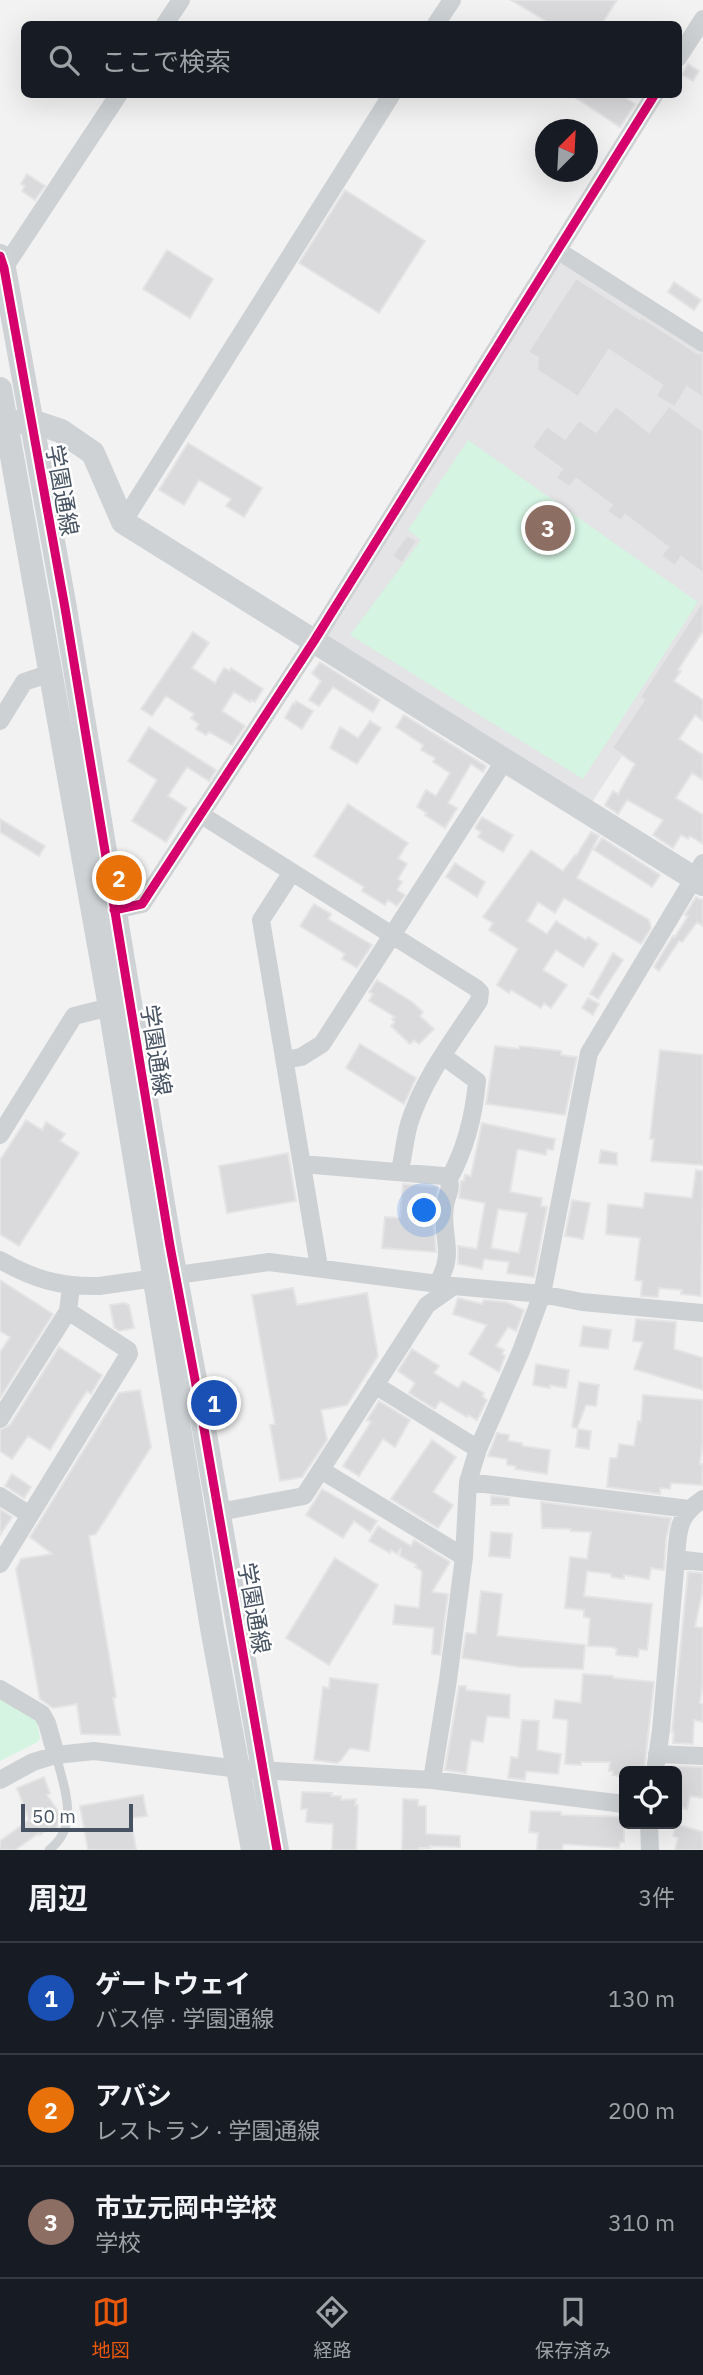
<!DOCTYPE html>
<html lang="ja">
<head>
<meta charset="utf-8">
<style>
  body { margin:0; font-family:"IBM Plex Sans","Noto Sans JP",sans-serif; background:#20242c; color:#f1f3f6 }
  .controls { position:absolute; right:21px; bottom:21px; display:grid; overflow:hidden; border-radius:10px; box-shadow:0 7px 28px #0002 }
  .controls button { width:63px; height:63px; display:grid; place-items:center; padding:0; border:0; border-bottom:2px solid #363941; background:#171b24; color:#f1f3f6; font:35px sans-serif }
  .compass { position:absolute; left:535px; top:119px; width:63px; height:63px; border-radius:50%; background:#171b24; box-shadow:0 7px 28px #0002; rotate:24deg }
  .scale { position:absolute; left:21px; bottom:18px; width:112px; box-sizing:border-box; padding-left:7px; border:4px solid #475362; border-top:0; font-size:19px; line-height:24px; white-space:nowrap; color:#475362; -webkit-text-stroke:5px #fff; paint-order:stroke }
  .you { position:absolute; left:425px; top:1211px; width:24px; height:24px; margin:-18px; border:5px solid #fff; border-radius:50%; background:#1a73e8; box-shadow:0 0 0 10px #1a73e833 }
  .badge { display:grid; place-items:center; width:46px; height:46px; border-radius:50%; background:#ea580c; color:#fff; font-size:23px; font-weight:700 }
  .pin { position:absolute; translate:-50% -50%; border:4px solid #fff; box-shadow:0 2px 7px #0006 }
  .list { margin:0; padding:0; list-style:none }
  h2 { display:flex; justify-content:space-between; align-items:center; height:91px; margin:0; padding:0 28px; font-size:30px }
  h2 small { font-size:23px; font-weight:400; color:#9ea1a6 }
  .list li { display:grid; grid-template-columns:46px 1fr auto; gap:21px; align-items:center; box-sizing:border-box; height:112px; padding:0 28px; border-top:2px solid #363941 }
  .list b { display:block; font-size:26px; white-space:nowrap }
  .list p { margin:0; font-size:23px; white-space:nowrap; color:#9ea1a6 }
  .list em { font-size:23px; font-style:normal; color:#9ea1a6 }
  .icon { flex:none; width:38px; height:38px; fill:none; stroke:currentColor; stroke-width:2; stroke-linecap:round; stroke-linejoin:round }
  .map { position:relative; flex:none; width:703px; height:1850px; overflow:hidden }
  .search { position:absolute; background:#171b24; box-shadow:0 7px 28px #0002; left:21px; right:21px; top:21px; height:77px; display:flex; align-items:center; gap:18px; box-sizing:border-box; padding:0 24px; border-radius:10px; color:#9ea1a6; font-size:26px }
  .sheet { height:427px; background:#171b24 }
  nav { display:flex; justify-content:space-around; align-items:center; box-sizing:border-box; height:98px; border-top:2px solid #363941; background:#171b24; font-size:19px; color:#9ea1a6 }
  nav a { display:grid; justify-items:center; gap:4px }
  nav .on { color:#ea580c }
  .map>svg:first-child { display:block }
  .education { fill:#e4e3e5 }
  .green { fill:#d5f4e2 }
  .building { fill:#dadadd; stroke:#e4e4e5; stroke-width:2; fill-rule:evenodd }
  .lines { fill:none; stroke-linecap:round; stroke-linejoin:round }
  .lane { stroke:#ced1d3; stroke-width:9 }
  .street { stroke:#ced1d3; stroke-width:18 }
  .secondary { stroke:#ced2d5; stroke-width:24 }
  .cycleway-casing { stroke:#fff; stroke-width:13 }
  .cycleway { stroke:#d6006c; stroke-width:9 }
  .labels { text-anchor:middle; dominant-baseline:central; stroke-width:5; stroke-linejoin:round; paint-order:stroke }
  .street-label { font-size:23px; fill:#475362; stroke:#fff }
</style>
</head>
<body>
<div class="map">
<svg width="703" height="1850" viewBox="0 0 703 1850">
  <rect width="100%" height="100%" fill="#f3f2f2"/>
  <path class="education" d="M560 258 703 347V633L592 802 327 639 326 634Z"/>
  <path class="green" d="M468 440 698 602 583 779 350 635 421 540 408 530Z
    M0 1697 37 1721 40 1738 38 1742 0 1761Z"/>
  <path class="building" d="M511 0H617L602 24H551Z
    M688 64 699 71 693 81 682 75Z
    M570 94H620L635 104 620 127Z
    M27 174 45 186 35 200 22 191 25 186 21 184Z
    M345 190 425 241 379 313 299 263Z
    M167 250 213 279 190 318 143 289Z
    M576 278 640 319 641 317 697 353 703 354V398L687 387 675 407 656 396 662 385 609 350 578 397 537 370 538 358 528 352Z
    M674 282 701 300 694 310 668 292Z
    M616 406 649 432 669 406 703 431V573L681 557 675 566 661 556 668 547 625 515 621 521 607 511 612 505 576 479 570 487 556 478 562 469 532 447 547 426 565 439 579 420 596 432Z
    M188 443 262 488 244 517 226 506 231 499 199 480 184 505 159 490Z
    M407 535 417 541 402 563 392 556Z
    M703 601V630L678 670 681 671 674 681 703 700V721L695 715 679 739 703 755V780L692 773 676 798 703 815V844L690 836 688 839 681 835 673 848 653 835 663 820 627 800 618 814 605 805 613 791 618 794 635 764 612 748 644 700 640 697Z
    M193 632 209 643 192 668 215 683 224 668 230 671 231 668 263 689 255 702 251 700 250 702 234 692 222 711 245 726 232 745 209 732 206 735 196 729 199 724 191 718 194 714 166 696 152 716 141 709Z
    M320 662 380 700 373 712 333 687 319 706 309 700 321 681 312 673Z
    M296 701 313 711 302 729 285 718 293 703 295 704Z
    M404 715 486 766 483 772 471 764 448 803 457 808 445 828 425 815 427 813 417 807 426 790 436 796 450 773 433 762 435 758 421 750 423 745 396 727Z
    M370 721 381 728 357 764 330 748 340 727 358 738Z
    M149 727 216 770 209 781 187 767 168 796 187 808 166 842 132 821 157 780 128 761Z
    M348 804 408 843 398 858 407 864 398 879 402 882 397 890 405 895 397 906 388 900 385 905 362 891 364 887 314 856Z
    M482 817 513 835 503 852 478 837 481 832 475 828Z
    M0 819 45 846 39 856 0 832Z
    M591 832 599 836 577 878 649 920 651 928 641 944 564 898 555 913 538 902 527 921 547 934 556 921 586 940 588 937 598 944 583 967 556 950 543 970 567 985 551 1008 544 1003 541 1008 511 990 509 993 497 985 518 949 489 930 493 923 483 917 531 850 563 871 575 855 576 856Z
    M602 838 660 875 652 887 594 850Z
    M455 863 485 882 477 897 446 877Z
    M696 897 703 900V926L697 922 682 942 679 941 659 971 654 967 673 936 675 937 688 916 685 915Z
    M314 904 331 914 328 919 372 945 357 968 342 959 345 954 300 926Z
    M613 953 623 960 598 999 590 994Z
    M377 980 412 1002 423 1012 420 1016 434 1029 419 1044 414 1040 410 1044 391 1026 395 1022 392 1019 395 1017 369 1001 373 994 369 992Z
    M588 998 599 1004 593 1015 582 1008Z
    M360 1044 416 1078 404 1104 346 1068Z
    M495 1046 519 1049 520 1046 561 1051V1055L577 1057 565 1115 486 1104Z
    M660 1050 703 1055V1165L651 1161 654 1139H650Z
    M26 1120 42 1130 46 1122 65 1134 60 1141 79 1153 19 1246 0 1234V1160Z
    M482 1123 555 1139 553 1150 547 1149 546 1155 519 1149 517 1151 510 1192 542 1198 541 1206 547 1207 534 1277 507 1273 509 1262 484 1259 482 1269 458 1264V1246L477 1249 485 1203 459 1198 461 1181H464L465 1175 471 1176ZM498 1209 527 1213 519 1253 491 1248Z
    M601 1150 617 1153V1165L599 1163Z
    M288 1153 296 1201 227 1213 219 1166Z
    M696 1170 703 1171 701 1296 681 1294 682 1290 659 1288 658 1297 641 1296 642 1281 635 1280 640 1238 606 1234 608 1204 643 1208 645 1193 692 1198Z
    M403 1184 438 1187 433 1216 436 1252 382 1248 385 1217 400 1218Z
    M572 1200 590 1203 583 1239 565 1236Z
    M0 1280 53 1314 0 1398V1352L10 1337 0 1331Z
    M293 1288 297 1305 367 1293 378 1356 347 1405 321 1410 327 1440 302 1477 280 1481 270 1425 275 1424 252 1295Z
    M458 1298 482 1304 484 1300 506 1302 524 1310 516 1331 508 1327 496 1346 504 1350 502 1354 505 1356 499 1372 469 1354 487 1325 453 1314Z
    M124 1303 129 1305 134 1328 119 1331 114 1327 110 1305Z
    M636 1319 676 1322 674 1349 703 1358V1390L634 1369 643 1342 633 1341Z
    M583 1326 611 1330 608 1349 580 1346Z
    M59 1347 102 1375 91 1394 87 1391 73 1412 50 1450 28 1436 12 1459 0 1451V1430L10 1425Z
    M412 1349 439 1366 434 1373 458 1388 463 1381 484 1393 482 1396 487 1400 477 1420 468 1415 467 1417 440 1401 435 1409 409 1393 415 1383 398 1371Z
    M536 1364 569 1370 566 1388 550 1385V1388L533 1385Z
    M579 1382 599 1385 596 1406 586 1405 577 1428 572 1427Z
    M140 1390 151 1447 96 1534 89 1536 116 1697 113 1698 120 1735 81 1734 77 1704 53 1708 40 1699 16 1569 21 1559 52 1554 30 1537 119 1393Z
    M643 1395 703 1400V1440L700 1464H703L702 1485 671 1483 670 1489 660 1488V1494L607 1487 610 1458H617L619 1444 634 1446 638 1421 641 1422Z
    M379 1401 410 1420 395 1447 383 1439 359 1476 343 1466 371 1422 367 1420Z
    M578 1429 591 1431 589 1449 576 1447Z
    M497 1433 509 1435 508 1441 522 1443V1446L550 1450 547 1474 515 1469 516 1466 507 1465V1459L488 1456Z
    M432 1440 456 1457 433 1492 453 1505 438 1528 391 1499Z
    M12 1474 31 1487 24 1498 5 1486Z
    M322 1489 377 1521 370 1532 354 1521 343 1538 306 1515Z
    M491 1496 509 1498V1505H491Z
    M541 1502 671 1518 666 1539 664 1570 651 1568 649 1579 624 1575V1579L611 1577V1574L587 1571 584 1596 652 1604 647 1650 639 1649 638 1657 616 1655 617 1649 612 1647 588 1646 590 1618 584 1617V1610L565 1608 570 1557 587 1559 591 1532 571 1531V1529L542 1528Z
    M0 1509 12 1517 0 1535Z
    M378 1526 411 1546 414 1540 450 1562 432 1592 448 1594 440 1655 432 1654 434 1628 393 1624 395 1605 419 1608 422 1571 415 1567 417 1565 400 1556 401 1548 397 1554 391 1550 390 1553 369 1541Z
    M491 1532 512 1534 510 1558 489 1556Z
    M335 1558 378 1585 329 1665 286 1638Z
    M688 1572 703 1573 702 1593 695 1627 703 1628V1680L700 1703 703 1704V1722L694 1720 693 1744 673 1743 674 1732H672Z
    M481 1591 502 1594 497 1636 585 1645 583 1669 520 1667 462 1658 466 1633 476 1634Z
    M583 1674 613 1676V1678L654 1682 644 1771H624V1777L613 1775V1771H609L610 1762H581V1765L565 1764 568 1720 553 1718 555 1700 581 1703Z
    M330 1678 378 1684 369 1751 350 1748 341 1760 337 1763 314 1760 323 1687 329 1688Z
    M459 1686H466V1690L510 1695 509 1718 487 1716 483 1742 471 1740 466 1773 445 1770Z
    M522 1720 539 1721 537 1750 561 1754 558 1774 526 1771 525 1780 508 1778 511 1757 518 1758Z
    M667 1766 703 1767V1798L690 1796 687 1809 677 1807V1771H666Z
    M44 1777 50 1793 47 1795 60 1814 57 1829 53 1831 49 1828 40 1835 39 1833 15 1850H0V1841L29 1820 17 1788Z
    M302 1792 332 1793 331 1796H341V1800L356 1799 355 1805H358L356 1850H332L333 1824 306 1822 307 1809H301Z
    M143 1795 147 1816 131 1818 136 1850H88L80 1806Z
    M403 1799 418 1800V1806H426V1834L460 1836V1847L430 1846V1848H419V1850H402Z
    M531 1811 561 1812V1815L624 1817V1842H620L619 1848 563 1844 562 1850H537L538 1833 529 1832Z
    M676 1824 703 1832V1850H675L678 1838 673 1836Z"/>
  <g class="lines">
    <path class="lane" d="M49 1850C81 1825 64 1789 56 1755"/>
    <path class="street" d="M165 24 181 0
      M436 24 452 0
      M678 58 703 19
      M557 250 703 343
      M4 268 119 94
      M123 522 392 94
      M0 721 24 682 51 673
      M200 814 476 988 480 992 479 1001C453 1040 423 1079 409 1124 405 1139 403 1156 400 1172
      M292 872 261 920 319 1267
      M114 910 142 904 314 641 655 94
      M443 1056 477 1081C474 1116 466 1148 449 1179
      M285 1060 301 1057 322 1044 505 760
      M0 1135 74 1016 110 1007
      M302 1164 443 1176 449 1179C452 1190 446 1196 445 1206 440 1236 457 1252 437 1284
      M0 1260C33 1279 60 1287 99 1286L269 1262 454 1286
      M375 1385 478 1449
      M0 1419 68 1311
      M321 1470 464 1557
      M468 1482 689 1509
      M0 1496 30 1515
      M219 1512 304 1496 427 1305 454 1286 542 1294 582 1302 703 1313
      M676 1559C678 1531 677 1516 703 1499
      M0 1564 129 1354 128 1350 68 1311 71 1287
      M0 1689 42 1714 47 1723 56 1755
      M657 1754 703 1756
      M655 1771 661 1730 676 1559 703 1562
      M0 1780 33 1762 56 1755 94 1751 239 1769 432 1780 624 1804
      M432 1780 448 1680 464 1557 468 1482 478 1449 521 1351 542 1294 589 1053 703 863
      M649 1824 650 1850"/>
    <path class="secondary" d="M0 256 4 268 65 608 170 1246 202 1417 277 1850
      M0 389 110 1007 212 1628 253 1850
      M18 422 31 421 61 431 93 453 123 522 703 884"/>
    <defs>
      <path id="cycleway" d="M0 256 4 268 65 608 170 1246 202 1417 277 1850
        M114 910 142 904 314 641 655 94"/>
    </defs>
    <use href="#cycleway" class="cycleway-casing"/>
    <use href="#cycleway" class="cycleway"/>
  </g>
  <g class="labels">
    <g class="street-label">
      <text transform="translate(63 490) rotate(80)">学園通線</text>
      <text transform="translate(157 1050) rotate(81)">学園通線</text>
      <text transform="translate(255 1608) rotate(80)">学園通線</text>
    </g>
  </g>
</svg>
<div class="controls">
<button><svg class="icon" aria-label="locate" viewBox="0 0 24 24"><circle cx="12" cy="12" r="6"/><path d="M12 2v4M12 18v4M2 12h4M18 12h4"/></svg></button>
</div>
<svg class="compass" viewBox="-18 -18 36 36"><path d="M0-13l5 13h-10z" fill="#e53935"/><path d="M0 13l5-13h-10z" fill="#9ea1a6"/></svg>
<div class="scale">50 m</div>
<div class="you"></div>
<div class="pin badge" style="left:214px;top:1403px;background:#1a4fb4">1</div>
<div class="pin badge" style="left:119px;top:878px;background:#e8710a">2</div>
<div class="pin badge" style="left:548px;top:528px;background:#8d6e63">3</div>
<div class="search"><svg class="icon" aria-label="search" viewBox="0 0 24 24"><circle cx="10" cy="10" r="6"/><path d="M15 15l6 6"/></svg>ここで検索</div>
</div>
<section class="sheet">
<h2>周辺<small>3件</small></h2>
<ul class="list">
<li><span class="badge" style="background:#1a4fb4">1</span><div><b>ゲートウェイ</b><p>バス停 · 学園通線</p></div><em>130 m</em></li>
<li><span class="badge" style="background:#e8710a">2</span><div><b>アバシ</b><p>レストラン · 学園通線</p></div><em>200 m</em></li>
<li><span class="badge" style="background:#8d6e63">3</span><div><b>市立元岡中学校</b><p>学校</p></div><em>310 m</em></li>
</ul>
</section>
<nav>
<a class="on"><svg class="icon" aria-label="map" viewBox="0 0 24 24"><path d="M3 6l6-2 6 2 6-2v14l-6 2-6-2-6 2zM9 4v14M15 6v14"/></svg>地図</a>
<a><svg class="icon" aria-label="directions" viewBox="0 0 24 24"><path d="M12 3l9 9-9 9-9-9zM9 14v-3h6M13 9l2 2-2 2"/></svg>経路</a>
<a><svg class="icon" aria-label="saved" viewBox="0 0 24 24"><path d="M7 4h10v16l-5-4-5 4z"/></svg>保存済み</a>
</nav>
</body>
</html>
